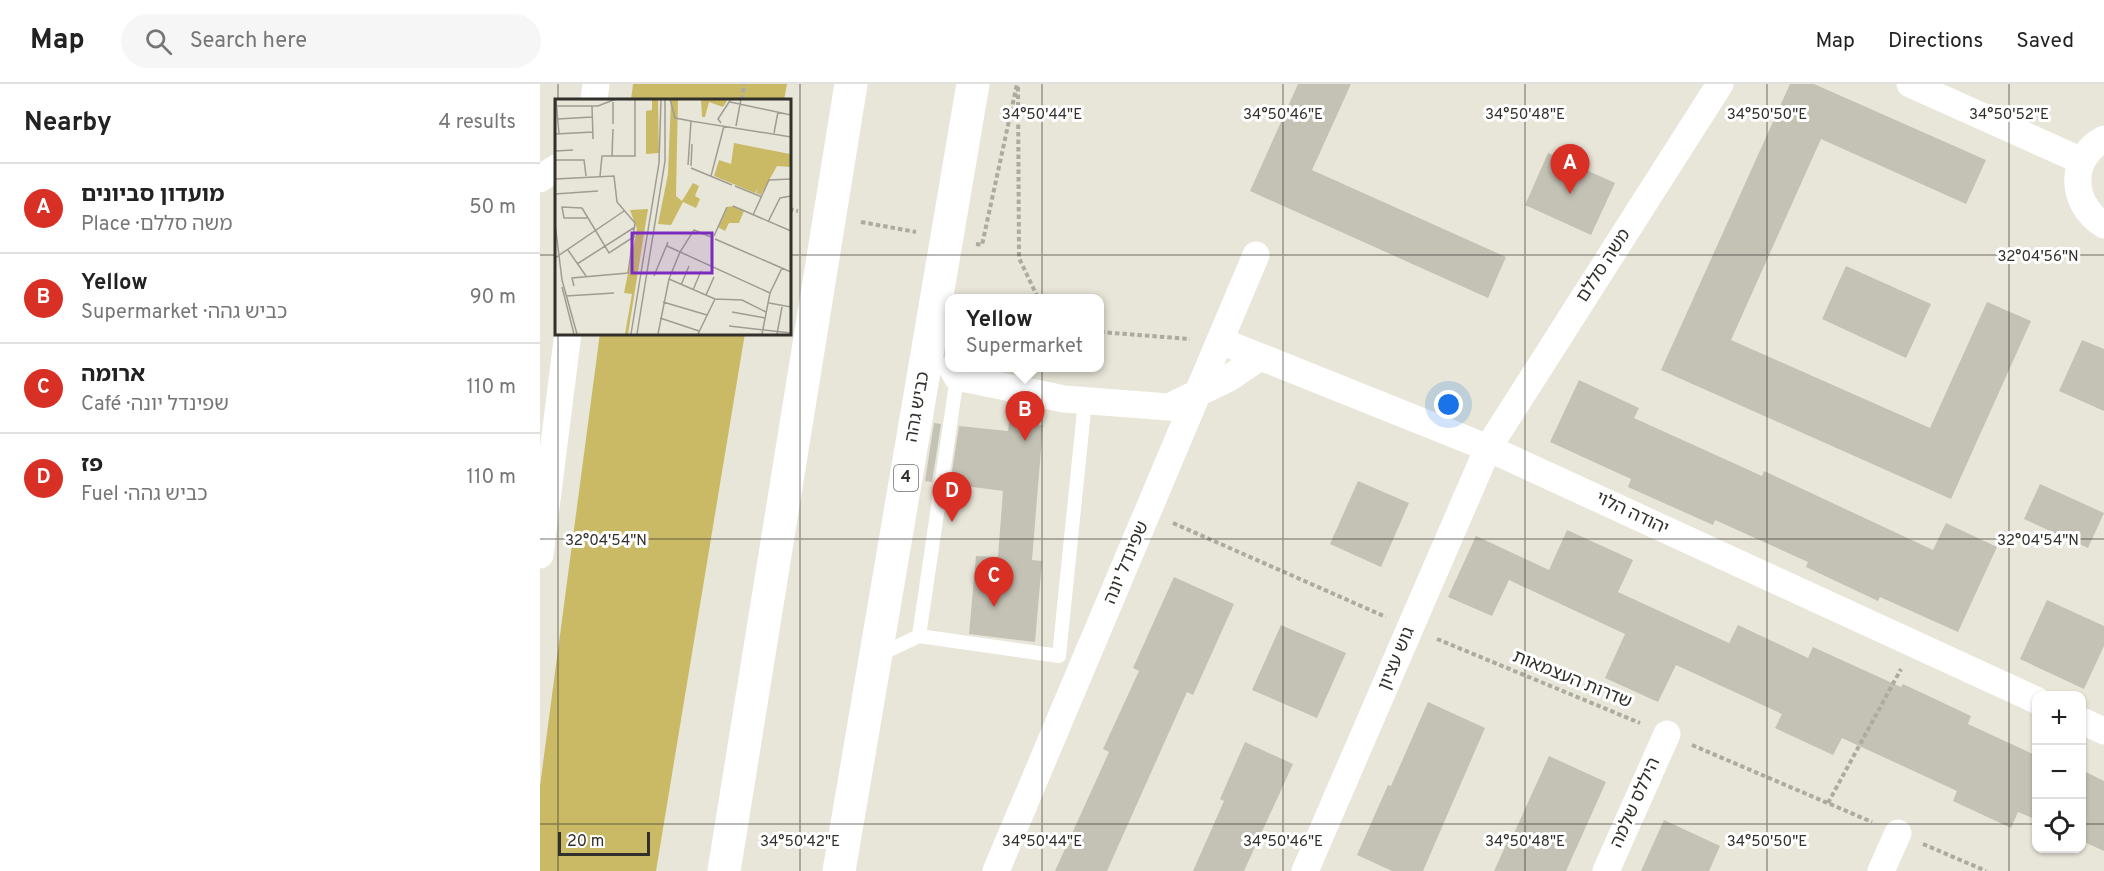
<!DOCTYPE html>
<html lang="en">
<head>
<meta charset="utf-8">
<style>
  body { margin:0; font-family:Overpass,"Noto Sans Hebrew",sans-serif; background:#f6f6f6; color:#222 }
  .controls { position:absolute; right:18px; bottom:18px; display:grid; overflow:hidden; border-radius:12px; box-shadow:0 2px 4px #0004 }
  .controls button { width:54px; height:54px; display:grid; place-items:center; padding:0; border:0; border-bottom:2px solid #e0e0e0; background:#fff; color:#222; font:30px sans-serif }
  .scale { position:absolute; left:18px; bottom:15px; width:92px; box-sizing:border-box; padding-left:6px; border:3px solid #31302b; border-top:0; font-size:16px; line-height:21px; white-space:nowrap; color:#31302b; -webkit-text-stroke:4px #fff; paint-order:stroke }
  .you { position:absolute; left:909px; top:321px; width:21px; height:21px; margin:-15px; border:4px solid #fff; border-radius:50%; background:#1a73e8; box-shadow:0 0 0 9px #1a73e833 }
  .badge { display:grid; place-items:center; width:39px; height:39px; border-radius:50%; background:#d93025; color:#fff; font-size:20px; font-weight:700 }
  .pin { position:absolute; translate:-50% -50px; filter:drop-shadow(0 2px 3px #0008) }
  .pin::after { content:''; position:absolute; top:32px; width:21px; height:18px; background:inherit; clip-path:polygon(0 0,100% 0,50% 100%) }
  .popup { position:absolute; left:405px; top:210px; width:159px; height:78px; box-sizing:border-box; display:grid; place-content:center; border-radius:12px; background:#fff; filter:drop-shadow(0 2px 4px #0005); font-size:20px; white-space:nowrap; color:#767676 }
  .popup b { font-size:22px; color:#222 }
  .popup::after { content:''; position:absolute; left:50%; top:100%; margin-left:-12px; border:12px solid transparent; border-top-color:#fff }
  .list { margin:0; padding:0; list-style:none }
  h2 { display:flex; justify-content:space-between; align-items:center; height:78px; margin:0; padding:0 24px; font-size:26px }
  h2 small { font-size:20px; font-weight:400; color:#767676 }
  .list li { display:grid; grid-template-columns:39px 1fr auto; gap:18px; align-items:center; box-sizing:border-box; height:90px; padding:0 24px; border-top:2px solid #e0e0e0 }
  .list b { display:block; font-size:22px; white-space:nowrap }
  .list p { margin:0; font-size:20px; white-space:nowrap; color:#767676 }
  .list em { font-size:20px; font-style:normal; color:#767676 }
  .icon { flex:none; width:33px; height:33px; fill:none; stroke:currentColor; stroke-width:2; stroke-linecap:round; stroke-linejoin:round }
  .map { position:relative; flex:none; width:1564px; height:787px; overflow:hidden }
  header { display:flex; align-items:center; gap:36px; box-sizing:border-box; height:84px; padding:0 30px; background:#fff; border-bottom:2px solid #e0e0e0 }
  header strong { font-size:28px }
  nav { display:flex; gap:33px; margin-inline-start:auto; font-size:21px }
  .search { width:420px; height:54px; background:#f6f6f6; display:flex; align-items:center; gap:15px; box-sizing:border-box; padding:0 21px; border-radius:33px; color:#767676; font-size:22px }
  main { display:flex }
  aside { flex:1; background:#fff }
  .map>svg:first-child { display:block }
  .green { fill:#caba66 }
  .building { fill:#c4c2b5 }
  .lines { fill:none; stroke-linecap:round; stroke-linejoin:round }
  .path { stroke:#acaba0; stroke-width:4; stroke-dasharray:4.5 3; stroke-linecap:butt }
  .service { stroke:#fff; stroke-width:14 }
  .minor { stroke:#fff; stroke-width:27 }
  .trunk { stroke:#fff; stroke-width:33 }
  .ticks { fill:none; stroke:#31302b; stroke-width:1.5; stroke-opacity:0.45 }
  .labels { text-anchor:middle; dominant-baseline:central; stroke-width:6; stroke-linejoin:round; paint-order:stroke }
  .shield { fill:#fff; stroke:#6f6e6b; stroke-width:1.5 }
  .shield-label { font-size:16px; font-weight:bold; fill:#31302b }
  .street-label { font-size:18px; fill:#31302b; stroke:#fff }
  .inset-road { fill:none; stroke:#9f9d93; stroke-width:1.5 }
  .view { fill:#7b2cbf; fill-opacity:0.15; stroke:#7b2cbf; stroke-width:3 }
  .inset-edge { fill:none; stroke:#31302b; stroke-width:3 }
  .ticks-label { font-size:15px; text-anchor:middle; fill:#31302b; stroke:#fff; stroke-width:6; stroke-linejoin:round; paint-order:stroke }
</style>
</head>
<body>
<header>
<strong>Map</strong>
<div class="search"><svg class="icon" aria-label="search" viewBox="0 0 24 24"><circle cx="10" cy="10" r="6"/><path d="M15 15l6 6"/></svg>Search here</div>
<nav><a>Map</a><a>Directions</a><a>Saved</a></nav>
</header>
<main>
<aside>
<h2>Nearby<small>4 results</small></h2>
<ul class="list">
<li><span class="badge">A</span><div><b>מועדון סביונים</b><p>Place · משה סללם</p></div><em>50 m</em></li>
<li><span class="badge">B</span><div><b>Yellow</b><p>Supermarket · כביש גהה</p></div><em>90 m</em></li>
<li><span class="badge">C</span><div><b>ארומה</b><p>Café · שפינדל יונה</p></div><em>110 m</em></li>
<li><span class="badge">D</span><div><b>פז</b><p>Fuel · כביש גהה</p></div><em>110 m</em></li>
</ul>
</aside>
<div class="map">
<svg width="1564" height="787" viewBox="0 0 1564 787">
  <rect width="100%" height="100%" fill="#e8e6d8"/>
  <path class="green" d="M93 0H247L244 16H91Z
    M60 249H205L116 787H0V702Z"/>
  <path class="building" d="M758 0H811L772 86 966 173 948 214 710 107Z
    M1250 0H1274L1446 76 1426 120 1281 55 1191 256 1390 344 1447 218 1491 237 1411 415 1121 286Z
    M1008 69 1075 99 1051 151 985 121Z
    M1306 182 1391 220 1366 274 1282 235Z
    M1542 256 1564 265V327L1519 307Z
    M1039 296 1099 324 1094 334 1222 392 1224 387 1393 466 1406 439 1457 463 1418 548 1340 513 1338 517 1266 483 1268 478 1175 436 1173 441 1088 403 1091 395 1010 358Z
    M394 339 401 340 392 398 385 397Z
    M469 339 503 341 492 476 502 477 495 558 429 550 436 472 458 473 463 407 410 400 419 342 468 347Z
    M818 397 869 419 841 483 790 460Z
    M1500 400 1564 429 1548 464 1484 435Z
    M1027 446 1093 476 1078 508 1189 559 1198 541 1268 574 1273 563 1361 603 1363 600 1431 632 1428 640 1497 672V736L1478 728 1471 744 1413 717 1417 707 1302 654 1293 671 1235 644 1242 630 1136 581 1118 618 1065 594 1085 550 969 496 952 532 908 513 936 452 1009 486Z
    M634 493 694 520 653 611 647 608 567 787H515L569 668 563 665 599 587 593 584Z
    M1507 516 1564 542V562L1544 605 1480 575Z
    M741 541 806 569 777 634 712 606Z
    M888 618 945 644 883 787H852L817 771 848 701 851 702Z
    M705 658 753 680 704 787H653L684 717 680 715Z
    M1009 672 1066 698 1026 787H954L969 754 971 756Z
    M1542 686 1564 697V767L1542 757Z
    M1124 736 1180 762 1169 787H1101Z"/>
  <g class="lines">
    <path class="path" d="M478 3 479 174 498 214
      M202 16 204 0
      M249 125 258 127
      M321 138 376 148
      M436 160 442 161 477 0
      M560 248 650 255
      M633 439 846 533
      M897 555 1100 639
      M1152 661 1332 738
      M1288 719 1361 585
      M1383 760 1446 787"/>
    <path class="service" d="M379 552 519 572 545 317
      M337 572 379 552 417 293"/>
    <path class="minor" d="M1370 0 1542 77
      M54 16 56 0
      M1564 55C1528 74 1530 120 1564 141
      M0 95 16 84
      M681 257 948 364 1496 616
      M412 284 417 293 524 315 629 323 689 294 720 273
      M0 471 28 249
      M1542 637 1564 647
      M456 787 716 171
      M765 787 948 364 1180 0
      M1066 787 1127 650
      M1341 787 1358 749"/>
    <path class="trunk" d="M184 787 311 0
      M299 787 433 0"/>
  </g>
  <path class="ticks" d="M18 0V16M260 0V787M502 0V787M743 0V787M985 0V787M1227 0V787M1469 0V787M0 171H16M249 171H1564M18 249V787M0 455H1564M0 740H1496M1542 740H1564"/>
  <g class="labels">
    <rect class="shield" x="354" y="381" width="24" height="26" rx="4.5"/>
    <g class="shield-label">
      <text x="366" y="394">4</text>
    </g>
    <g class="street-label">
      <text transform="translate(1064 182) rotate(-57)">משה סללם</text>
      <text transform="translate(378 323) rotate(-80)">כביש גהה</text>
      <text transform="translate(1092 430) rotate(25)">יהודה הלוי</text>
      <text transform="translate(587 479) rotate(-67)">שפינדל יונה</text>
      <text transform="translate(857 575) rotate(-67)">גוש עציון</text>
      <text transform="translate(1032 596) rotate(22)">שדרות העצמאות</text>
      <text transform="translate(1096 719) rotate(-66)">היללס שלמה</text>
    </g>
  </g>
  <g transform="translate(15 15)">
    <rect width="236" height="236" fill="#e8e6d8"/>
    <path d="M97 0H103L104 54 91 55V12L97 11ZM116 0H123L121 97 127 102 138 84 144 87 140 97 145 100 141 109 128 103 116 126 103 125 113 75ZM146 0H170L172 2 168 8 154 3 150 18H147ZM179 44 235 55V68L222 67 206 96 201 94 203 89 200 94 159 77 164 61 176 65ZM178 107 189 112 184 124H174L170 132 163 128 172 108ZM93 110 73 235H70L77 195 69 194 82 130 75 111Z" fill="#caba66"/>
    <path class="inset-road" d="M1 0 4 35M115 0 120 19 136 22M175 3 236 16M2 7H43L61 0M37 7 38 40M3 20 37 18M166 24 163 20 176 0M58 25V3M181 27 186 0M219 34 223 13M0 35 38 33M0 52 18 51M57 57 58 30M0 61H29L31 77M133 66 136 22 236 38M136 67 137 45M136 69 177 86M45 77 47 57H80V0M156 77 169 27M0 80 59 77 62 103 80 124 73 174 17 179 19 187M180 87 207 98M0 95 43 92M178 107 236 132M27 109 54 154 80 137M27 109 7 108 9 119H32M198 116 214 81 236 80M213 123 225 99 236 97M0 124 7 181 22 235M159 137 172 108M160 140 236 173M112 147 215 194M13 151 31 177M0 159 69 112M22 165 80 128M99 177 113 143M114 180 160 200 187 201 211 213M126 186 134 167M7 188 19 235M138 191 146 172M151 196 159 178M11 197 59 194M108 203 152 216M214 204 236 208M177 213 210 219M105 219 144 232M174 227 236 234M76 235 104 64 106 0M82 235 110 62V0M103 235 114 180 125 153 139 131 156 138M143 235 160 200M207 235 215 194 227 169M222 235 227 208"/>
    <path class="view" d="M77 134H157V174H77Z"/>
    <rect width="236" height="236" class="inset-edge"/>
  </g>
  <g class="ticks-label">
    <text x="502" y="35">34°50'44"E</text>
    <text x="743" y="35">34°50'46"E</text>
    <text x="985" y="35">34°50'48"E</text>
    <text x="1227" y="35">34°50'50"E</text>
    <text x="1469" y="35">34°50'52"E</text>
    <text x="1498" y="177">32°04'56"N</text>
    <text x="66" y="461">32°04'54"N</text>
    <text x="1498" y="461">32°04'54"N</text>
    <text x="260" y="762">34°50'42"E</text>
    <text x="502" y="762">34°50'44"E</text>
    <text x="743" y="762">34°50'46"E</text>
    <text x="985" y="762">34°50'48"E</text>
    <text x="1227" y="762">34°50'50"E</text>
  </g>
</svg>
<div class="controls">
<button>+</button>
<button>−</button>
<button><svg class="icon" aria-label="locate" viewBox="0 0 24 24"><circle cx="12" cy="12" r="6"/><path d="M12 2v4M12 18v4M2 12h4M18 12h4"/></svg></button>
</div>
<div class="scale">20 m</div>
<div class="you"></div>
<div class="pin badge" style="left:1030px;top:110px">A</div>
<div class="pin badge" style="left:485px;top:357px">B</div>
<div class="popup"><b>Yellow</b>Supermarket</div>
<div class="pin badge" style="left:454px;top:523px">C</div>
<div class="pin badge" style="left:412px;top:438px">D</div>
</div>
</main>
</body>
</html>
